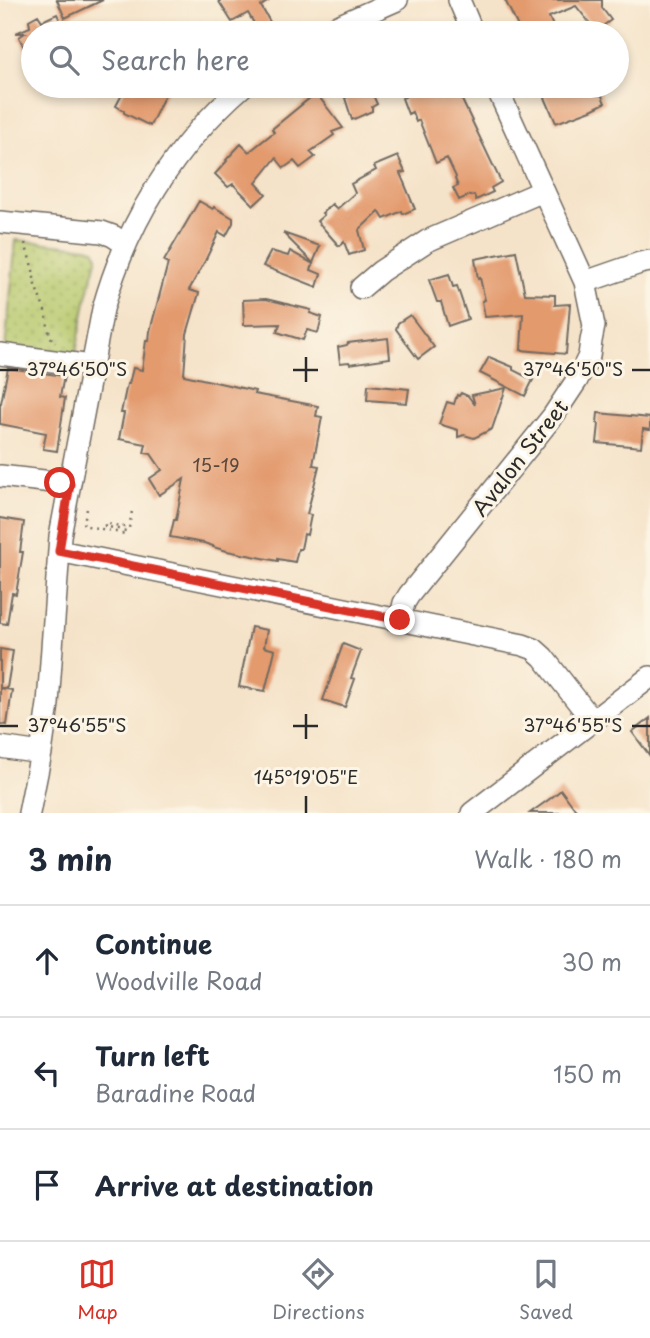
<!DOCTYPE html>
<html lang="en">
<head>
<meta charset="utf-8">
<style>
  body { margin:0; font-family:"Playpen Sans",sans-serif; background:#f6f6f7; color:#1f2937 }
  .stop { position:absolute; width:21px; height:21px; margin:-16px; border:5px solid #d93025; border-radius:50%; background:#fff }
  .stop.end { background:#d93025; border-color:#fff; box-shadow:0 2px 7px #0008 }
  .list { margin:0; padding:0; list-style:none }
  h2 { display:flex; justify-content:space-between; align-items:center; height:91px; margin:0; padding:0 28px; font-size:30px }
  h2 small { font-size:23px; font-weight:400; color:#747a83 }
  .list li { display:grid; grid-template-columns:46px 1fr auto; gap:21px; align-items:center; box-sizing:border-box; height:112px; padding:0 28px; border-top:2px solid #e0e1e3 }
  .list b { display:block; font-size:26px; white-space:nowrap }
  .list p { margin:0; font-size:23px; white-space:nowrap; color:#747a83 }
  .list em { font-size:23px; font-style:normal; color:#747a83 }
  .icon { flex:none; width:38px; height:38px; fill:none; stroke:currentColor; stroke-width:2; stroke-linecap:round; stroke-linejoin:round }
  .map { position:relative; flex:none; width:650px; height:813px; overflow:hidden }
  .search { position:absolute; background:#fff; box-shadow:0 4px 10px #0003; left:21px; right:21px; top:21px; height:77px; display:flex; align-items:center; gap:18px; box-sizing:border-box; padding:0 24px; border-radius:38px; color:#747a83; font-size:26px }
  .sheet { height:427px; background:#fff }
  nav { display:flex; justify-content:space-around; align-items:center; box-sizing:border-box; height:98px; border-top:2px solid #e0e1e3; background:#fff; font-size:19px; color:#747a83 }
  nav a { display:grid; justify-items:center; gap:4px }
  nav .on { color:#d93025 }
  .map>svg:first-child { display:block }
  .park { fill:url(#park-dots); stroke:#707a4b; stroke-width:2 }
  .building { fill:#e39a6d }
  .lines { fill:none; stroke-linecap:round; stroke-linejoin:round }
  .minor-casing { stroke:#726b62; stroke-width:24 }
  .path { stroke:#726b62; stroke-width:2.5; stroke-dasharray:2 5; stroke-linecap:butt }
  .minor { stroke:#fff; stroke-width:21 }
  .route { stroke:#d93025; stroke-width:9 }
  .ticks { fill:none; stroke:#2b2b2b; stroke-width:2.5 }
  .labels { text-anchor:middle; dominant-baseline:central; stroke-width:6; stroke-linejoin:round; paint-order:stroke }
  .number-label { font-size:18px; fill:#59473c }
  .street-label { font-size:21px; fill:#2b2b2b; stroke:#fcf5e5 }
  .ticks-label { font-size:18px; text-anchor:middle; fill:#2b2b2b; stroke:#fcf5e5; stroke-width:6; stroke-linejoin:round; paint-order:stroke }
</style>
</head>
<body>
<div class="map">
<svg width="650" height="813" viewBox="0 0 650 813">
  <defs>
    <pattern id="park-dots" width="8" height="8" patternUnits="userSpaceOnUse" patternTransform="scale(1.75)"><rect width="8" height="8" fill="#b6c86b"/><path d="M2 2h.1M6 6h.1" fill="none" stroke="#94a358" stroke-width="1.8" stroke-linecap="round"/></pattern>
  </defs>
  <rect width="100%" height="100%" fill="#fcf5e5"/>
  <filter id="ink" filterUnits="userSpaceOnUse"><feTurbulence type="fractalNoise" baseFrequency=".0143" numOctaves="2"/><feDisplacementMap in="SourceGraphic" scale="14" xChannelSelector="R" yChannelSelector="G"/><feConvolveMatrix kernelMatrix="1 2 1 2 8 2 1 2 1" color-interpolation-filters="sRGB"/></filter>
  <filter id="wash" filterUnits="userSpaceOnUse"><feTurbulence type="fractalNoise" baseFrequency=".00686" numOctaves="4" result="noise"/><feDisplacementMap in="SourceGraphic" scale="28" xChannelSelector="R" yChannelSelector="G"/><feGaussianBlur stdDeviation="1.57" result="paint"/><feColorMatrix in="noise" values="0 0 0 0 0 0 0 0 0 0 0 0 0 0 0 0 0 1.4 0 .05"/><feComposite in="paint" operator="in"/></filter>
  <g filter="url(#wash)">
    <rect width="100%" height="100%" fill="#f5e3c9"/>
    <path class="park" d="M16 240 87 247 94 249 97 254V260L87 297 75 357 5 349Z"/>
    <g id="blocks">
      <path class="building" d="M57 0H103L65 18Z
        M218 0H270L261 6 270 22 258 30 248 13 232 22Z
        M505 0H602V8L611 20 596 31 576 6 549 17 556 33H521Z
        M57 14 66 33H33V66L19 37 25 33H16L30 27 29 20 38 15 42 21Z
        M137 86H169L150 126 124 113V111L116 106 126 87 135 91Z
        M347 86H369L377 104 372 107V111L352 120 345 98 351 95Z
        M401 86H425L428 93 444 86H457L462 100 501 182 491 188 493 192 476 200 474 195 471 196 470 195 459 200 453 188 458 186 455 179 456 177 447 158 436 163 419 120 416 122 412 112 408 114 402 98 405 97Z
        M540 86H598L605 103 591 110 556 123Z
        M316 93 343 128 332 132 334 135 310 152 315 157 300 168 294 161 284 168 276 158 256 183 266 194 254 205 233 184 228 187 215 174 227 161 226 160 241 144 249 152 274 132 272 129Z
        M398 156 405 172 400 173 415 209 403 214 402 211 384 219 379 211 359 230 364 250 349 255 344 242 339 246 317 221 324 215 322 213 332 204 337 209 355 193 351 184 376 170 374 166Z
        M199 201 213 209 214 207 233 218V223L226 236 219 232 205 261 189 290 199 293 187 334 184 375 255 391 254 394 318 406 316 416 322 417 313 465 319 466 307 514 311 515 307 535 304 534 301 549H298L295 562 278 559V561L227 551 213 547V546L204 543 170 537 174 520H176L184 479 159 495 149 479 162 470 151 454 144 453 146 444 119 439 124 413H121L127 384H129L133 368 142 370 146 341H149L150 331 168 263 164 261Z
        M283 233 320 246 313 263Z
        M271 251 288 256 290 251 313 264 311 270 321 274 317 287 263 266Z
        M516 251 525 294 555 295V305L570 304 566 354 521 350 523 314 485 317 482 301 485 300 480 278 478 279 475 259Z
        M449 274 453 287 457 286 468 319 448 326 441 302H437L429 280Z
        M266 299 311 310 310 313 322 317 318 333 307 330 303 340 277 332 280 324 244 325 243 300Z
        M410 315 434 347 418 359 396 329 398 323Z
        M388 338 390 358 350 364 349 362 340 363 338 347 347 345 348 343Z
        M489 357 513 367V370L533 380 525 396 480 373Z
        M8 368 64 376 60 397 65 398 57 451 43 449 46 433 0 424V403H1Z
        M368 385 409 389 407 403 367 400Z
        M506 388 492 429 474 438 464 435 458 437V430L439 424 447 402 454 404 457 395 459 396 461 393 468 396 475 405 472 395Z
        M598 413 650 418V430L643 429 641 447 597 443 599 424 597 423Z
        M0 518 24 522 20 552H23L16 594 12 593 7 624 0 623Z
        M251 627 267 630 264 647 275 650 265 691 239 687Z
        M343 644 361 651 351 678 355 679 345 707 323 700Z
        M0 649 13 651 7 688H0Z
        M0 688 12 690 7 725 0 724Z
        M650 718V756L632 732Z
        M561 790 578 813H530L551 798Z"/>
    </g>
  </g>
  <g filter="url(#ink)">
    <use href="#blocks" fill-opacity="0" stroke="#726b62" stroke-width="2"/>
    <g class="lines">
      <defs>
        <path id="minor" d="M459 0 473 33
          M322 33 397 0
          M0 222 102 232 113 236 125 244
          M585 282 640 263 650 261
          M361 288 381 271 427 241 543 191
          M0 354 92 366
          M0 476 70 484
          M59 551 523 645 534 649 543 657 592 720
          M400 620 404 603 409 595 553 416 577 380 589 356 591 341 594 326 585 282 496 86
          M0 747 41 753
          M29 813 41 753 48 704 60 536 103 309C127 222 175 145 243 86
          M472 813 650 677"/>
      </defs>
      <use href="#minor" class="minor-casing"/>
      <path class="path" d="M25 243 33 270 35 285 45 311 50 336 55 343
        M87 509 83 525 125 534 126 531 105 526V523L129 528 132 511"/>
      <use href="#minor" class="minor"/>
    </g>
  </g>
  <g class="lines" filter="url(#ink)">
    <path class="route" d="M60 483 70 484 59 551 400 620"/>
  </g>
  <path class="ticks" d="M306 357V382M0 370H18M293 370H318M632 370H650M306 714V739M0 726H18M293 726H318M632 726H650M306 796V813"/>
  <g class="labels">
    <g class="number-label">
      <text x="216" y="464">15-19</text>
    </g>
    <g class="street-label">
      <text transform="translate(519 457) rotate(-52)">Avalon Street</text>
    </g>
  </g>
  <g class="ticks-label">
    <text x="77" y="376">37°46'50"S</text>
    <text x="573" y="376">37°46'50"S</text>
    <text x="77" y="732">37°46'55"S</text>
    <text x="573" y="732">37°46'55"S</text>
    <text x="306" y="784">145°19'05"E</text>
  </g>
</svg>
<div class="stop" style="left:60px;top:483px"></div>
<div class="stop end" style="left:400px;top:620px"></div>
<div class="search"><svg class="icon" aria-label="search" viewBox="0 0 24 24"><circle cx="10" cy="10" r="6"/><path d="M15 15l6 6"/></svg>Search here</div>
</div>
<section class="sheet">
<h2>3 min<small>Walk · 180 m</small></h2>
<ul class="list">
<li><svg class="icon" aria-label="ahead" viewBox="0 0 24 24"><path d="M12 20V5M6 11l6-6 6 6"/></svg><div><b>Continue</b><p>Woodville Road</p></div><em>30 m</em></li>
<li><svg class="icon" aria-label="left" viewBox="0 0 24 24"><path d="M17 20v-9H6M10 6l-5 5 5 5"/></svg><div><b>Turn left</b><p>Baradine Road</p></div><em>150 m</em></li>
<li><svg class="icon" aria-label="arrive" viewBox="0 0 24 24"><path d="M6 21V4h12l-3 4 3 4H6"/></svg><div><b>Arrive at destination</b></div></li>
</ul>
</section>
<nav>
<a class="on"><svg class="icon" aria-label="map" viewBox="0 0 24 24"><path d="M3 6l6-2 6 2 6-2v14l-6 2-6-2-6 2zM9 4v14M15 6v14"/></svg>Map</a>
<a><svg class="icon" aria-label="directions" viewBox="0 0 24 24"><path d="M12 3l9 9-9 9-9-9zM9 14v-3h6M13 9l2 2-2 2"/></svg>Directions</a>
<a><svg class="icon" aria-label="saved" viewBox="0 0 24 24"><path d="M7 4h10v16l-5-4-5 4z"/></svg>Saved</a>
</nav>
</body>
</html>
